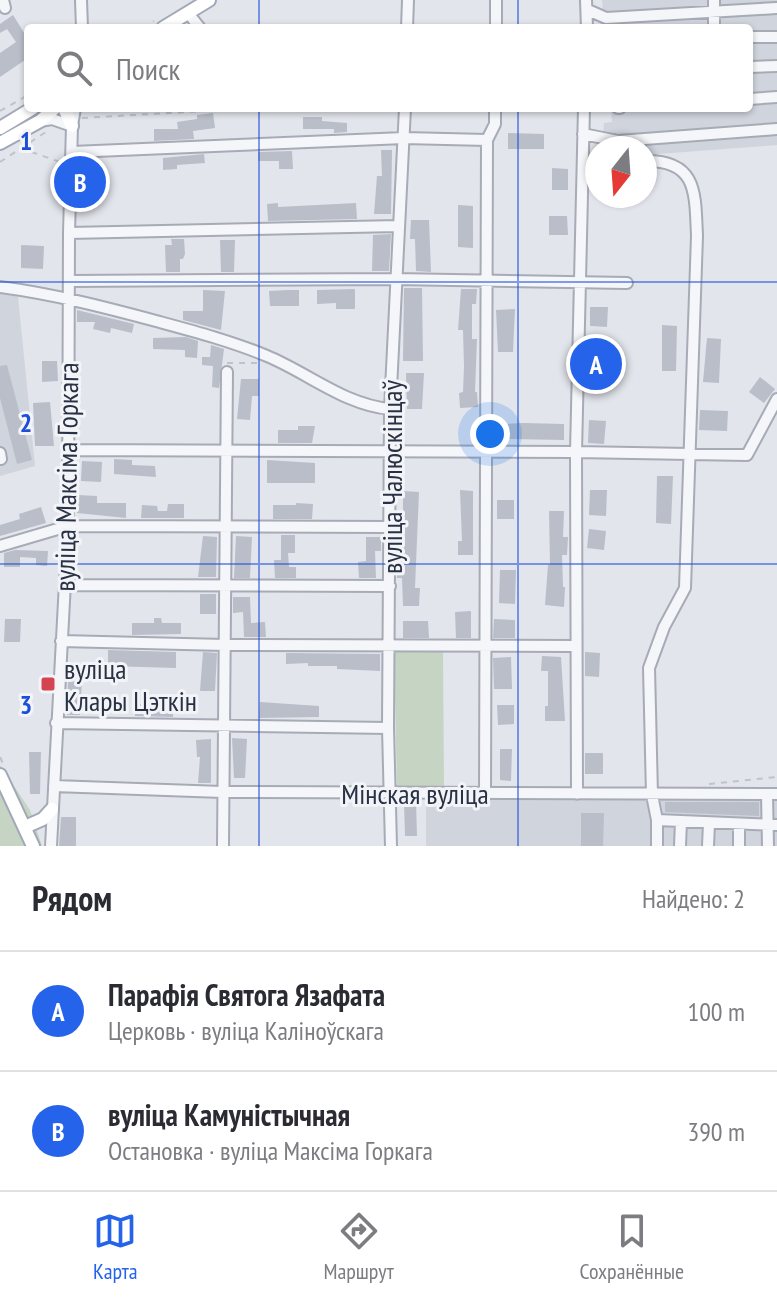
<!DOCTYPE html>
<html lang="ru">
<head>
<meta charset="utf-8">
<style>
  body { margin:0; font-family:"PT Sans Narrow",sans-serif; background:#f2f2f3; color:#2b2b33 }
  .compass { position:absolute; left:585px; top:136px; width:72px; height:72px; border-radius:50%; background:#fff; box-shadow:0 2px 6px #0004; rotate:197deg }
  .you { position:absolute; left:490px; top:434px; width:28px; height:28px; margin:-20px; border:6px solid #fff; border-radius:50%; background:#1a73e8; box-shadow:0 0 0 12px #1a73e833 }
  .badge { display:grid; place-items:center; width:52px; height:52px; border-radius:50%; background:#2563eb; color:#fff; font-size:26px; font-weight:700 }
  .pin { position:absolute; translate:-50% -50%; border:4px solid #fff; box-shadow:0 2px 8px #0006 }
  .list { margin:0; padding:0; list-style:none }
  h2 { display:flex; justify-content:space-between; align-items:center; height:104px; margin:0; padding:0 32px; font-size:34px }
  h2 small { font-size:26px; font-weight:400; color:#7c7c81 }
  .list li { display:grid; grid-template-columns:52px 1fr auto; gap:24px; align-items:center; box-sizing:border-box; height:120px; padding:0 32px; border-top:2px solid #e1e1e2 }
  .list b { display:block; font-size:30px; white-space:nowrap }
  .list p { margin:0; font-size:26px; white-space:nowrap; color:#7c7c81 }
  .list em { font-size:26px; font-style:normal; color:#7c7c81 }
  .icon { flex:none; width:44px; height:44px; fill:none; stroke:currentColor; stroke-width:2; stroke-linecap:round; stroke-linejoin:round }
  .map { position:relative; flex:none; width:777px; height:846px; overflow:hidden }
  .search { position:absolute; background:#fff; box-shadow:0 2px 6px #0004; left:24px; right:24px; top:24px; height:88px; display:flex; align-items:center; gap:20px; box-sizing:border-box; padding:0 28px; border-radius:8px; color:#7c7c81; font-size:30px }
  .sheet { height:344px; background:#fff }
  nav { display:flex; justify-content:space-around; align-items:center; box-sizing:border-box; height:112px; border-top:2px solid #e1e1e2; background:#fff; font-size:22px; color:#7c7c81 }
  nav a { display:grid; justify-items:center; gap:4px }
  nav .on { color:#2563eb }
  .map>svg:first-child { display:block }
  .built { fill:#d0d4dd }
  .green { fill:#c6d5c3 }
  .building { fill:#b9bec9 }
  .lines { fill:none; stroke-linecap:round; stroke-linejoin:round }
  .minor-casing { stroke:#a7abb6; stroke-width:14 }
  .major-casing { stroke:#a1a8b7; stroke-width:16 }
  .path { stroke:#c0c3ca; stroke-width:2; stroke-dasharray:6 6; stroke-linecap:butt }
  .minor { stroke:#f5f6f9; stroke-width:10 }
  .major { stroke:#fff; stroke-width:12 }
  .grid { fill:none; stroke:#1d4ed8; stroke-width:2; stroke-opacity:0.55 }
  .poi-dot { fill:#d4434f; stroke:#f2f4f8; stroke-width:3 }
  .labels { text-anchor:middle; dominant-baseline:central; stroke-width:6; stroke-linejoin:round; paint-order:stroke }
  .street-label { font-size:28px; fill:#293144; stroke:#f2f4f8 }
  .poi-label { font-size:28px; fill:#293144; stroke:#f2f4f8; text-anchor:start }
  .grid-label { font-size:26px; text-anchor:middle; font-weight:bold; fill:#1d4ed8; stroke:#f2f4f8; stroke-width:6; stroke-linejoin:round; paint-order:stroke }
</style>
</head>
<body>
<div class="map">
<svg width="777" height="846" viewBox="0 0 777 846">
  <rect width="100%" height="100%" fill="#e2e5eb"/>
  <path class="built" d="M602 0H777V145L645 155V148H602L604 123 612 122 611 108H749V28H604Z
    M0 291 18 297 35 466 0 476Z
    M640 788 777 790V846H426V797H640Z"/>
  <path class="green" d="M394 652H443L444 788 397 787Z
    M0 765 30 810 42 846H0Z"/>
  <path class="building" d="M13 15 28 39V58L0 77V53L16 42 7 29 0 33V24Z
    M213 113 215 128 193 131 194 139 154 141V129H178L177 122 197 119V115Z
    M303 117H322V121L347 123V132L334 133V129H303Z
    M508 133 544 134V149H508Z
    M381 150H392L391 214H374L377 176H382Z
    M292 151 293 169H279V161H258V152Z
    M204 154 205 163 177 165V169L163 170V158Z
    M552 168 568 169V190H552Z
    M278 203V207L356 203 357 219 268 221 267 204Z
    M458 205 473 206V248L458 247Z
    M549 216H567L568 235H549Z
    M411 220H429L431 272 416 271 415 239H410Z
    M391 234 389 271H372L373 235Z
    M171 239H184L185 254 183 259H180V272H166L165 245H172Z
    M220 240H235L234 272H221Z
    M21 245 44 246 43 269 21 268Z
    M404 288H422L423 361H403Z
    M355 289V309H336V303L317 304V290Z
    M461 289H477L476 304H472V339H477L475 392H477L478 407 460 408 459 393 463 392 464 366 463 330H458Z
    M203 290 225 291 221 330 183 320V311H203Z
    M288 290H299V306H270L269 291Z
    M590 307H608L607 327 590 326Z
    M515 309 513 352H498L496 310Z
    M77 310 134 324 132 333 111 328 110 333 93 329 95 322H77Z
    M662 325 677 326 676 371H662Z
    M186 337 198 341 197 358 185 357V350L153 349V338Z
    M707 338 721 339 719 383 703 382Z
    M211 345 224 349 219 388 212 387 213 366 202 365V357H210Z
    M42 361H57L58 381 42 382Z
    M7 365 32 460 17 464 0 398V366Z
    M406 373H424L422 409H407Z
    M760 377 775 389 764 403 749 392Z
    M241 379H259V396H252L250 420 237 419Z
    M50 402 54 446H35L33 403Z
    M700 410 728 411 727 431 699 430Z
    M589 420 606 421 604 444 588 443Z
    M524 423 564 424V440L502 439V424Z
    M298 426H315L312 443H278V430H298Z
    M114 459 132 460V465L155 466 156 477 114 474Z
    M267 460 315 463V483H267Z
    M82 461 102 462 101 482 81 481Z
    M657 476H673L671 524 656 523Z
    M460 490 473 491V555H458V541H462Z
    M590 490H607L606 516 589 515Z
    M403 491 419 492 415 588H420L419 606H403L402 578H397V565H401L403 540Z
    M78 495 97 496V503H126V518L77 513Z
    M497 500H514V519H497Z
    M296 503 313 504 312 519H273V505H296Z
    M168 504H184V518H141L142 505 157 506 158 511H167Z
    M41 507 46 523 0 536V525L20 519 19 514Z
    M549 511H564L563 537H568L567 555H562L563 587H565L564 607 545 605 548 565H550Z
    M589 529 606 531 604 550 587 548Z
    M281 535H295V553H288L289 567H296V578H275L274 560H281Z
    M203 536 217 537 216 577H198Z
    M236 536 252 537 250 578H234Z
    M366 537H381V551H375L376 578H359L358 562 366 561Z
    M15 550 48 551 47 566 36 565V558L20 557V567H4V553Z
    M500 570H516L515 604 499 603Z
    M200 594H216V614H200Z
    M233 597H250L251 623 265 622 266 637H244L243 612 233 613Z
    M471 611V638H456L455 612Z
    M154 618H161L162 623H181V634L132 635V623H154Z
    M5 619H21L20 642H4Z
    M494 619 515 620V638H493Z
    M403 621H428L429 638H403Z
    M108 650 176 652V668L108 666Z
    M203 652 217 653 215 691H200Z
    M585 652 600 653 599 677 585 676Z
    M286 653 380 654V671L337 669V666H308V663L286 664Z
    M542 656 561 657 565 721H545V706H548V671H541Z
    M511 657 512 689H494L493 658Z
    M82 679 80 715H67L68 680Z
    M260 702 319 706V717L259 718Z
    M173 703V717L135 716V704Z
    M497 705H514V724L498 725Z
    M232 738 247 739 245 778H234Z
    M211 739V783H198L200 757H197L196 740Z
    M500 749H512L511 781 500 780Z
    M29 752H41L40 794H30Z
    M585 753H603V774H585Z
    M416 801 417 836H405L404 802Z
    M665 802H759V816L665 812Z
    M581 813H604L603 846H581Z
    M61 817H76V846H59Z"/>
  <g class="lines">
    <defs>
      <path id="minor" d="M3 0 5 8
        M81 0 82 28
        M586 0 587 28
        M714 0V28
        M588 10 606 18 777 8
        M188 13 200 28
        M407 28 408 0
        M496 28V0
        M749 37H777
        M749 67 777 66
        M749 99 777 97
        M618 108H620
        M40 121 52 119 72 126
        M583 134 618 141 777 129
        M72 152 404 138 487 140
        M645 161C698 160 695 194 697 236L685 588 664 627 649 668 652 795 657 820V846
        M69 233 398 226
        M69 281 395 279 627 283
        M0 287C53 294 104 307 156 321 193 331 231 341 267 356 308 373 345 405 390 409
        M70 450 576 452 747 455 777 399
        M0 453 1 459
        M0 546 68 526 390 527
        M65 585 390 586
        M61 641 225 645 575 646
        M56 723 388 728
        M54 786 222 792 777 794
        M485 794 487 140 495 124V108
        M577 794 576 452 584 108
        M767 794 768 846
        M657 820 777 825
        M51 846 68 526 69 233 72 126 75 108
        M223 846 227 372
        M391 846 388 728 390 409 405 108
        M680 846 681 821
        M708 846 709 823
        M739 846V824"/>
      <path id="major" d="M163 28 209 0
        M64 108 72 126
        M0 128 33 108
        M0 143 40 121 55 108
        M0 775 33 846
        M25 827 43 819 52 809"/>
    </defs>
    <use href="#minor" class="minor-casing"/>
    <use href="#major" class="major-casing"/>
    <path class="path" d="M143 28 154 21
      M0 111 28 95
      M82 118 204 111
      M20 148 63 163
      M0 162 49 130
      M227 363H260
      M0 757 4 766
      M709 784 777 777"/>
    <use href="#minor" class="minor"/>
    <use href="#major" class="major"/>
  </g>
  <path class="grid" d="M259 0V28M518 0V28M259 108V846M518 108V846M0 282H777M0 564H777"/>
  <rect class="poi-dot" x="40" y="676" width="16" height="16" rx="4"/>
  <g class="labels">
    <g class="street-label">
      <text transform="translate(66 477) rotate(-89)">вуліца Максіма Горкага</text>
      <text transform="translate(391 477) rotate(-90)">вуліца Чалюскінцаў</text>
      <text x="415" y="793">Мінская вуліца</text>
    </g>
    <g class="poi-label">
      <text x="64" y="668">вуліца<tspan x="64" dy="32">Клары Цэткін</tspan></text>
    </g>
  </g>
  <g class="grid-label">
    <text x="26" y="150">1</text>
    <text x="26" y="432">2</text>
    <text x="26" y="714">3</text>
  </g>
</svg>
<svg class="compass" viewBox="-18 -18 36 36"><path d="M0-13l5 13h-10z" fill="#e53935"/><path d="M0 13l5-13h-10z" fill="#7c7c81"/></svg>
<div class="you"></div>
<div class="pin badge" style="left:596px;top:364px">A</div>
<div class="pin badge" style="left:80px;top:182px">B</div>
<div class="search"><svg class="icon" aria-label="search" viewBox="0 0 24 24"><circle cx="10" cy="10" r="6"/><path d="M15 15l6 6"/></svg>Поиск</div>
</div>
<section class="sheet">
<h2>Рядом<small>Найдено: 2</small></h2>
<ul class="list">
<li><span class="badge">A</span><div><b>Парафія Святога Язафата</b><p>Церковь · вуліца Каліноўскага</p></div><em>100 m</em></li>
<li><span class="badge">B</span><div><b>вуліца Камуністычная</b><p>Остановка · вуліца Максіма Горкага</p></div><em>390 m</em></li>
</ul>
</section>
<nav>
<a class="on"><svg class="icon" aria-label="map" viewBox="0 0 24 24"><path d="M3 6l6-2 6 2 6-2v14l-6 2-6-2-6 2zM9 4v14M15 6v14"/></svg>Карта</a>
<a><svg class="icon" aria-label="directions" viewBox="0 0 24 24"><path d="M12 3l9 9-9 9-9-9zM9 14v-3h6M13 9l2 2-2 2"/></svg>Маршрут</a>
<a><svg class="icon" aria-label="saved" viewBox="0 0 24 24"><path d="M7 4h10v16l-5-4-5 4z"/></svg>Сохранённые</a>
</nav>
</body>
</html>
